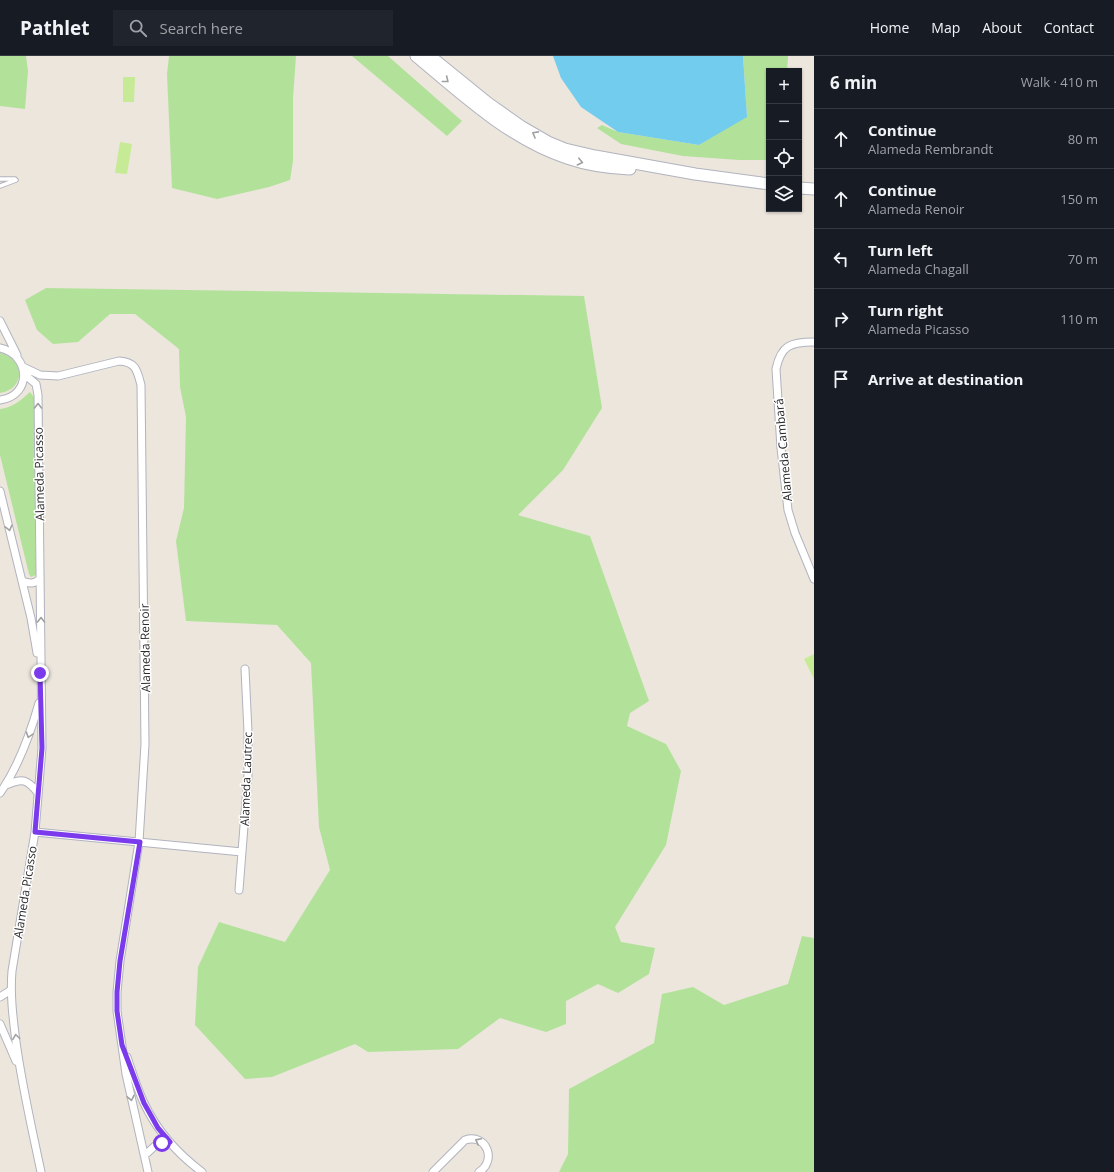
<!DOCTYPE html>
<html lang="en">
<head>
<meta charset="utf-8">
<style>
  body { margin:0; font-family:"Open Sans",sans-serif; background:#20242c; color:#f1f3f6 }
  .controls { position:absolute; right:12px; top:12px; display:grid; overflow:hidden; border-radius:0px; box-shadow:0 1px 3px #0004 }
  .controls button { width:36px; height:36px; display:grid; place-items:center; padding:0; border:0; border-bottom:1px solid #363941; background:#171b24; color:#f1f3f6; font:20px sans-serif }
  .stop { position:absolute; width:12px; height:12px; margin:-9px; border:3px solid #7c3aed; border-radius:50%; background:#fff }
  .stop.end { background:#7c3aed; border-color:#fff; box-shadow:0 1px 4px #0008 }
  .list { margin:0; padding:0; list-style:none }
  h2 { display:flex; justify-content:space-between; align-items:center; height:52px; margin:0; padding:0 16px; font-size:17px }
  h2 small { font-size:13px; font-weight:400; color:#9ea1a6 }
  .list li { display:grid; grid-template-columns:26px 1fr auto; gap:12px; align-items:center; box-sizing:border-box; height:60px; padding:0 16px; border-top:1px solid #363941 }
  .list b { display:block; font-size:15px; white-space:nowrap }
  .list p { margin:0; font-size:13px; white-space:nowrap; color:#9ea1a6 }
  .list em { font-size:13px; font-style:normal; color:#9ea1a6 }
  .icon { flex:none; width:22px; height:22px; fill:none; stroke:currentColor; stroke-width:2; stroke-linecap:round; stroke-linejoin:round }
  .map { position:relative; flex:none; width:814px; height:1116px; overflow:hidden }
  header { display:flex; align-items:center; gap:24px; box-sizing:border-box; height:56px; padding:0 20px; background:#171b24; border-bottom:1px solid #363941 }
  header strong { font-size:19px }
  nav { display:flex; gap:22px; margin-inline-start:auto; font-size:14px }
  .search { width:280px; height:36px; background:#20242c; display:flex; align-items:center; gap:10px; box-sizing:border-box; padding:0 14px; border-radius:0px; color:#9ea1a6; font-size:15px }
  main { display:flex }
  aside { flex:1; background:#171b24 }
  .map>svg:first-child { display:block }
  .green { fill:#b2e29a }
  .pitch { fill:#c6ea96 }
  .water { fill:#71cced }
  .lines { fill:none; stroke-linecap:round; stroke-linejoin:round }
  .service-casing { stroke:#b1b3be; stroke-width:5.5 }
  .minor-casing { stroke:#b1b3be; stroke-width:9 }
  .secondary-casing { stroke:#b1b3be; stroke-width:13 }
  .service { stroke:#fff; stroke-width:3.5 }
  .minor { stroke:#fff; stroke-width:7 }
  .secondary { stroke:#fff; stroke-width:11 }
  .oneway { stroke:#a0a0a0 }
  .route { stroke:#7c3aed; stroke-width:5 }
  .labels { text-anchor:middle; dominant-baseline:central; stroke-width:3; stroke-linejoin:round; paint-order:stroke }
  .street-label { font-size:12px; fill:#2b2b2b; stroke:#fff }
</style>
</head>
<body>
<header>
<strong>Pathlet</strong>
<div class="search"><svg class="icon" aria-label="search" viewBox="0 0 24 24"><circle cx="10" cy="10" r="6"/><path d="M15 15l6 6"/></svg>Search here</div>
<nav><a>Home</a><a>Map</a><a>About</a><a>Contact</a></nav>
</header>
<main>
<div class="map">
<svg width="814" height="1116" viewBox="0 0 814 1116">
  <rect width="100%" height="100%" fill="#ece6dd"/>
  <path class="green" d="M0 0H26L28 15 25 53 0 50Z
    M169 0H296L293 42V105L290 124 269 131 217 143 172 132 167 18Z
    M352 0H388L462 65 447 80Z
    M743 0H788L787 15H769V104H739L683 100 621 88 597 72 602 69 618 76 699 89 747 60Z
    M46 232 584 240 602 352 563 414 518 459 590 480 649 645 630 657 627 670 666 688 681 715 666 789 615 871 621 886 655 892 649 918 618 937 598 928 566 945V968L546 976 500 962 458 993 368 996 355 988 272 1021 245 1023 195 969 198 911 219 866 285 886 330 814 319 771 311 607 277 569 186 565 176 485 184 452 186 361 180 331 179 293 135 258H110L78 286 53 288 37 274 25 244Z
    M0 297C25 303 26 333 0 337Z
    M30 336 34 341 36 519 31 521 29 518 0 399V353C12 352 21 344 30 336Z
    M802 880 814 882V1116H559L568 1098 569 1033 654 987 662 938 693 931 724 949 788 928Z"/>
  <path class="pitch" d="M123 21H135L134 46H123Z
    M120 86 132 88 127 118 115 117Z
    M814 598V623L804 603Z"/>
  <path class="water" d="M553 0H743L747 61 699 89 618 76 581 51 561 22Z"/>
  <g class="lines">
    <defs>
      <path id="service" d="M0 123H15
        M0 130 16 124"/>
      <path id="minor" d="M0 265 17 299
        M814 286C791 286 781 289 776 313L781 392 788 454 795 477 814 523
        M0 292C31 299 32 340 0 344
        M23 311 40 319 58 320 119 305C136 306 137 314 141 329L145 688 139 786 120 905 117 936V955L126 1018 148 1116
        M24 318 36 328 38 339 42 692 35 776 12 915C10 939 13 962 16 986 22 1030 32 1073 41 1116
        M0 435 31 562 37 597
        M22 525C30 528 34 528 40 523
        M6 729C23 722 27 723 38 737
        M0 737C19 710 30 679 39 647
        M35 776 242 796
        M239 834 248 719V676L245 613
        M0 941 11 934
        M0 968 16 1005
        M127 1001C132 1016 137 1032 144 1047 157 1075 178 1098 202 1116
        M145 1099 156 1089 170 1086
        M433 1116 465 1084C487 1077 497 1105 479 1116"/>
      <path id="secondary" d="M416 0C462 38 509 83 567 102 587 109 609 112 630 113
        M430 0 488 47 522 71 548 86 565 93 595 100 695 118 769 128
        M799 132 814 133"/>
    </defs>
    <use href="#service" class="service-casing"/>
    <use href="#minor" class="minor-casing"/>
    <use href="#secondary" class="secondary-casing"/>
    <use href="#service" class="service"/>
    <use href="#minor" class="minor"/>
    <use href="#secondary" class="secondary"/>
  </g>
  <defs><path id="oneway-chevron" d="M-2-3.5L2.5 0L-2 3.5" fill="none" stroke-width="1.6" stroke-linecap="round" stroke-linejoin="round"/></defs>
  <g class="oneway">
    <use href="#oneway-chevron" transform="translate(446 24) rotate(39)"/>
    <use href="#oneway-chevron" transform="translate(535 78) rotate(-151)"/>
    <use href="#oneway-chevron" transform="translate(580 106) rotate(13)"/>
    <use href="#oneway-chevron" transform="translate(38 350) rotate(-90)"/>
    <use href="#oneway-chevron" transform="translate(9 472) rotate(76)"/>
    <use href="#oneway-chevron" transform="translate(41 564) rotate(-90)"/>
    <use href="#oneway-chevron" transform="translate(29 679) rotate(108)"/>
    <use href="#oneway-chevron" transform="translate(16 981) rotate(-98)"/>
    <use href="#oneway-chevron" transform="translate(131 1042) rotate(78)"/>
    <use href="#oneway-chevron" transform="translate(478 1085) rotate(-154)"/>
  </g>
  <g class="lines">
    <path class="route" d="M40 617 42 692 35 776 140 786 120 905 117 936V955L122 989 144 1047 158 1072 170 1086 162 1087"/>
  </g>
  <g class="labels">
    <g class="street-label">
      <text transform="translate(783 394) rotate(-95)">Alameda Cambará</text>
      <text transform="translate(39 418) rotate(-91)">Alameda Picasso</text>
      <text transform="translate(145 592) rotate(-91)">Alameda Renoir</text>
      <text transform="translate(246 723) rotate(-88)">Alameda Lautrec</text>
      <text transform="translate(25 836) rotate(-81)">Alameda Picasso</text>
    </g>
  </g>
</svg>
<div class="controls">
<button>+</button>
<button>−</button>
<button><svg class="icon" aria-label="locate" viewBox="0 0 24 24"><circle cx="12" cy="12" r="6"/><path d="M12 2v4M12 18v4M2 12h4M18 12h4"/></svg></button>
<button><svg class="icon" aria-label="layers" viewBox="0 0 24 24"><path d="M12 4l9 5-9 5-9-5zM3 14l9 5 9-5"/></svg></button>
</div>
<div class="stop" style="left:162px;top:1087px"></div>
<div class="stop end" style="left:40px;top:617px"></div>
</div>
<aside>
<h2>6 min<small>Walk · 410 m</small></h2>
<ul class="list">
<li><svg class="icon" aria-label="ahead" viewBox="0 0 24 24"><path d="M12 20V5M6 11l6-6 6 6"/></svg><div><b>Continue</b><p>Alameda Rembrandt</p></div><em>80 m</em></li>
<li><svg class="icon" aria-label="ahead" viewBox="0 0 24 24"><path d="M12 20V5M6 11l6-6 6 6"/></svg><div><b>Continue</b><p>Alameda Renoir</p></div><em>150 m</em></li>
<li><svg class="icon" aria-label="left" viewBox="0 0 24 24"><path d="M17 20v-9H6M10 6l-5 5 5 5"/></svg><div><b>Turn left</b><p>Alameda Chagall</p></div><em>70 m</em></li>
<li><svg class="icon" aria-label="right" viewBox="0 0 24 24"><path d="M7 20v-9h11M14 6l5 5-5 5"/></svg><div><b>Turn right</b><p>Alameda Picasso</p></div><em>110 m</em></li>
<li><svg class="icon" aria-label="arrive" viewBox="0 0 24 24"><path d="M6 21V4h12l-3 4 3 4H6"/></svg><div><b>Arrive at destination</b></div></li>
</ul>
</aside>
</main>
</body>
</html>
